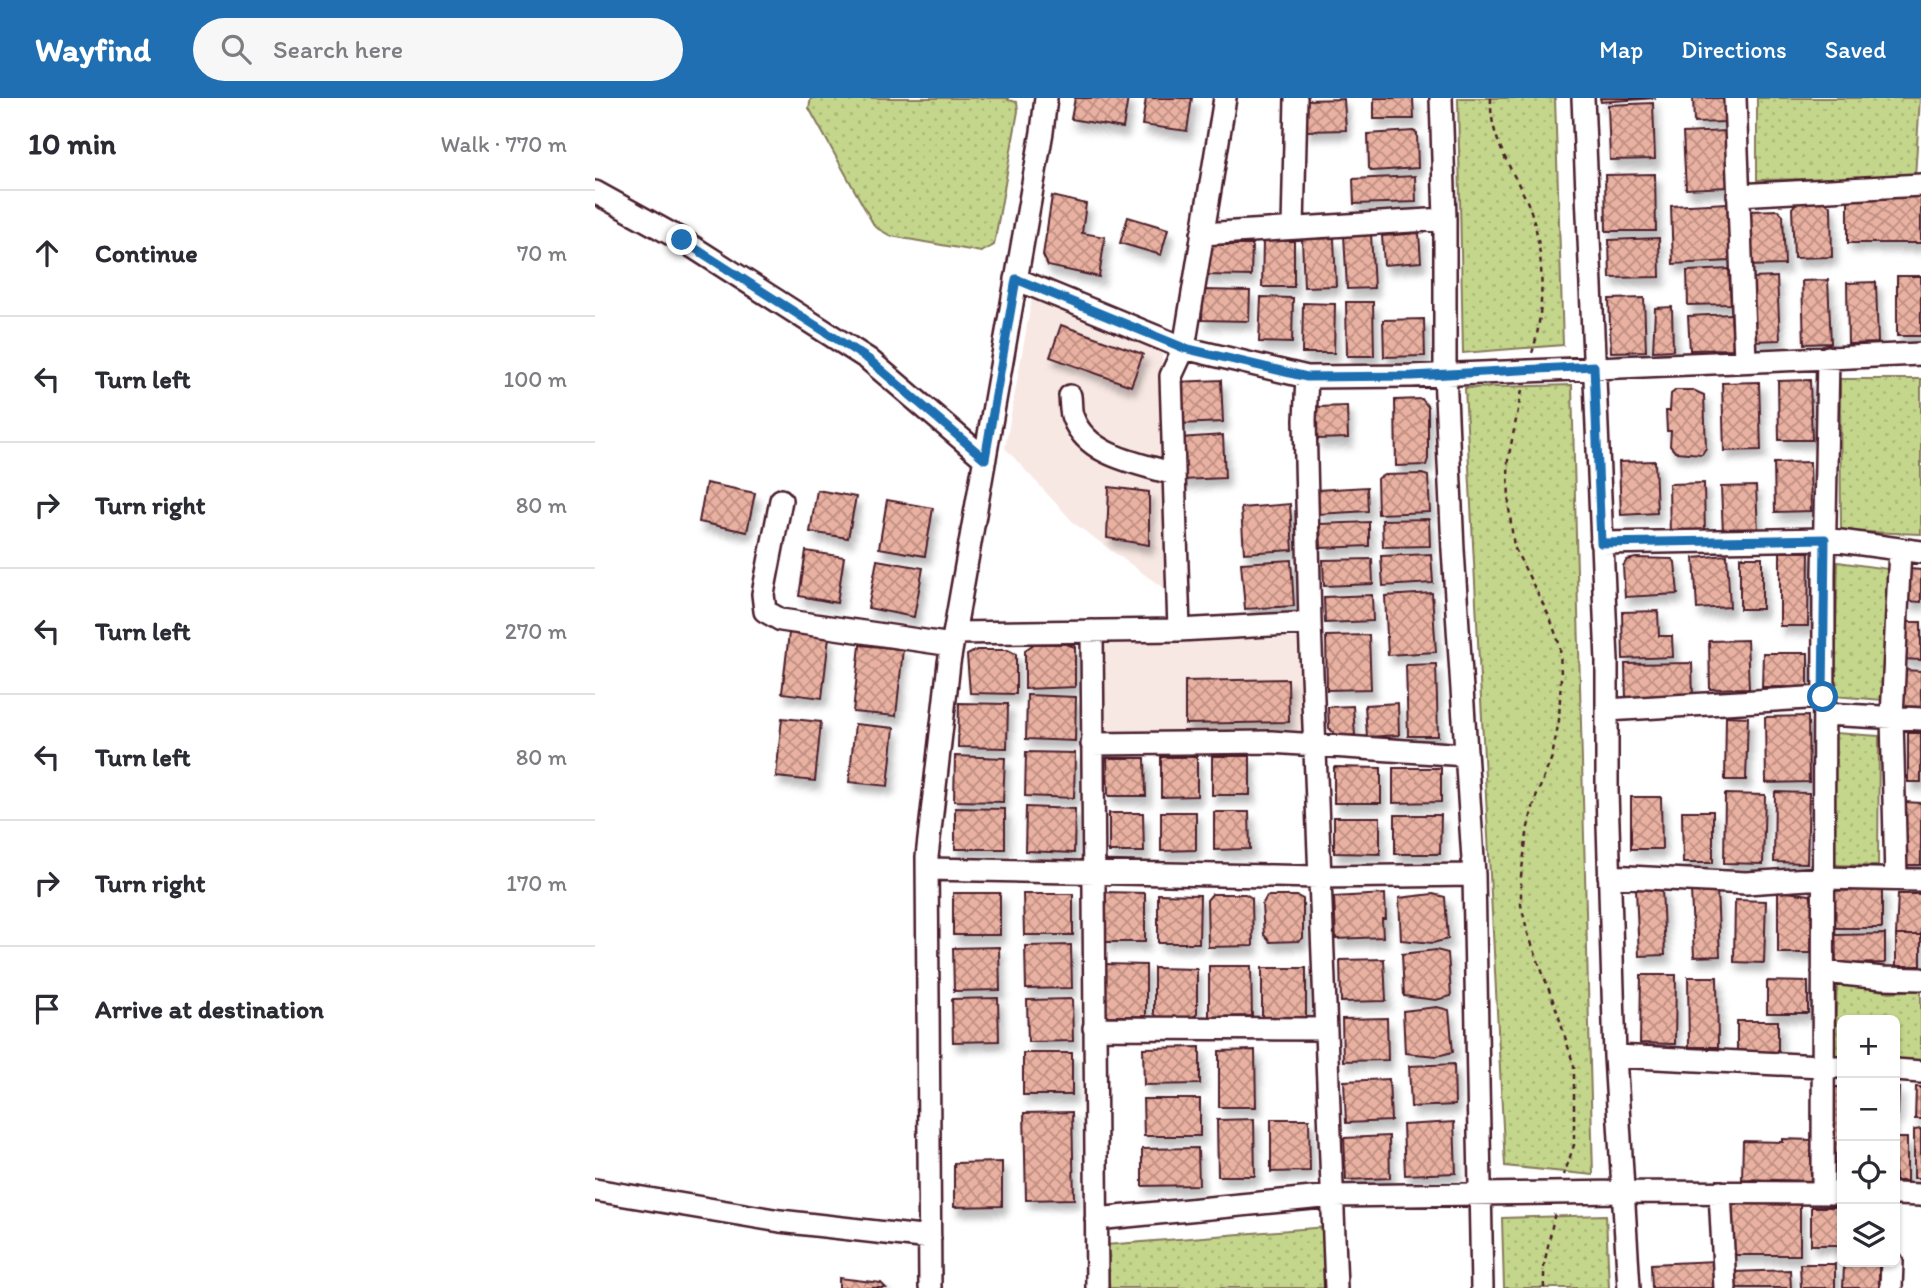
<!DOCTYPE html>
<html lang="en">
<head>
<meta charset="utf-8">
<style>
  body { margin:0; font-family:Itim,sans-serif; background:#f7f7f7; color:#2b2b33 }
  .controls { position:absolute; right:21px; bottom:21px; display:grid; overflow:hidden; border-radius:10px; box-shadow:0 2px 5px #0004 }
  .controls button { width:63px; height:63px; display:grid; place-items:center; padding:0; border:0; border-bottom:2px solid #e1e1e2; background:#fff; color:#2b2b33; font:35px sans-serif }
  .stop { position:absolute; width:21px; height:21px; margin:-16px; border:5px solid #1f6fb2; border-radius:50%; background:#fff }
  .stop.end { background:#1f6fb2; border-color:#fff; box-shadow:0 2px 7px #0008 }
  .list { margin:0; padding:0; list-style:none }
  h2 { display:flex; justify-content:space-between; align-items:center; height:91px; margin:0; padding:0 28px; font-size:30px }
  h2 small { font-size:23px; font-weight:400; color:#7c7c81 }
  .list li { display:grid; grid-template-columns:46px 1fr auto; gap:21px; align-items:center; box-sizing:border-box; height:126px; padding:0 28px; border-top:2px solid #e1e1e2 }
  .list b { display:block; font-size:26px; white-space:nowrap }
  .list em { font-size:23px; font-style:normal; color:#7c7c81 }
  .icon { flex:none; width:38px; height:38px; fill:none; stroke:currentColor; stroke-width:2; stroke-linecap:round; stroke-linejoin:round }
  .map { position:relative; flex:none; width:1326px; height:1190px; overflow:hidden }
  header { display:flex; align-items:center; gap:42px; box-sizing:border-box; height:98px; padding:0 35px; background:#1f6fb2; color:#fff }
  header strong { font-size:33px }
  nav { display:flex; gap:38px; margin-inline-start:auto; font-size:24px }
  .search { width:490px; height:63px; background:#f7f7f7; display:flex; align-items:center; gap:18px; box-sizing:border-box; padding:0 24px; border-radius:38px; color:#7c7c81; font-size:26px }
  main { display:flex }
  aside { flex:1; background:#fff }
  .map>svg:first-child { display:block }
  .built { fill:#f8e8e3 }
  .grass { fill:url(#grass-dots); stroke:#877a5b; stroke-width:2 }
  .building { fill:url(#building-cross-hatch); stroke:#4a1f2b; stroke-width:2; filter:url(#shadow) }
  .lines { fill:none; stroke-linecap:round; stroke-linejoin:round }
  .minor-casing { stroke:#4a1f2b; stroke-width:26 }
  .path { stroke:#4a1f2b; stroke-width:2.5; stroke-dasharray:5 5; stroke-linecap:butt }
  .minor { stroke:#fff; stroke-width:21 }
  .route { stroke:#1f6fb2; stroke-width:9 }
</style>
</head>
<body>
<header>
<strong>Wayfind</strong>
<div class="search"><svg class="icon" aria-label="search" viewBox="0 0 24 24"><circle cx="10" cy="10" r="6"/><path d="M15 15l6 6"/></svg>Search here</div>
<nav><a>Map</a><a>Directions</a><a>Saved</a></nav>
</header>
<main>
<aside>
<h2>10 min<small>Walk · 770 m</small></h2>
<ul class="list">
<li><svg class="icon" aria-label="ahead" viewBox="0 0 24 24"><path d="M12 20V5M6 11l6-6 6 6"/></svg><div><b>Continue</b></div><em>70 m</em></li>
<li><svg class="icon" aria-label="left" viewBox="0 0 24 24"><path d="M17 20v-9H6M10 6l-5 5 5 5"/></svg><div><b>Turn left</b></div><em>100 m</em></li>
<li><svg class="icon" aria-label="right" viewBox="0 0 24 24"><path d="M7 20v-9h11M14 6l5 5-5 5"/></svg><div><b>Turn right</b></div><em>80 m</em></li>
<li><svg class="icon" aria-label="left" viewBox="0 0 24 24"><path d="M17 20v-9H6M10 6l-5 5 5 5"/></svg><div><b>Turn left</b></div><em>270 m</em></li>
<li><svg class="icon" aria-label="left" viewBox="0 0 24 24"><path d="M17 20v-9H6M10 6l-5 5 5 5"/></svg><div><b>Turn left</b></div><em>80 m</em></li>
<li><svg class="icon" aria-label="right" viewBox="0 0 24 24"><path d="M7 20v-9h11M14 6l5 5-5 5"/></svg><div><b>Turn right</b></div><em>170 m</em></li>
<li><svg class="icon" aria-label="arrive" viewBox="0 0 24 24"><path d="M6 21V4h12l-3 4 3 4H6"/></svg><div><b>Arrive at destination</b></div></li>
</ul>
</aside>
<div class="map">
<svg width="1326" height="1190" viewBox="0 0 1326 1190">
  <defs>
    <pattern id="grass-dots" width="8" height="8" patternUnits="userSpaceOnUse" patternTransform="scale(1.75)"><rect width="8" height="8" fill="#c4d68b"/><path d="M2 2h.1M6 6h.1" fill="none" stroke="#aab778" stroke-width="1.8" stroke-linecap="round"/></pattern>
    <pattern id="building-cross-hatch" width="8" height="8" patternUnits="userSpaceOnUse" patternTransform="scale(1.75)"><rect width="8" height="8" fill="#e9b1a1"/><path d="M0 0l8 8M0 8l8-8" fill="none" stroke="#bf8f83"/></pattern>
    <filter id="shadow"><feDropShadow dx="4.5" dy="8" stdDeviation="3.5" flood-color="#0004"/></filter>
  </defs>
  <rect width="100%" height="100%" fill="#fff"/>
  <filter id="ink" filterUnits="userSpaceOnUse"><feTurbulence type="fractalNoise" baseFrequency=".0143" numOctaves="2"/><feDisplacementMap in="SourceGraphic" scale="14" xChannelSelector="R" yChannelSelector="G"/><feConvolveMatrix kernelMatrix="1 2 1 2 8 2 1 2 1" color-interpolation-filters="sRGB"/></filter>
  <g filter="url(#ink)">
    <path class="built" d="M437 200 556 245 567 255 571 492 480 426 410 350Z
      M702 540 708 543V633L507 637V550L511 543Z"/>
    <path class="grass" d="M216 0H413V2L422 4 423 13 399 147 386 154 296 138 280 129 214 10Z
      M863 0H960L968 247 868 255Z
      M1162 0H1325L1320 79 1162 82Z
      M1245 281H1326V436L1246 433Z
      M977 287 998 1077 910 1068 870 290Z
      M1243 464 1293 471 1288 602 1239 598Z
      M1239 635 1284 638 1283 768 1232 767Z
      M1242 884 1295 894 1326 892V965L1300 964V922H1247V962H1239Z
      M1011 1117 1014 1190H909L907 1120Z
      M731 1129 729 1190H508L511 1147Z"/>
    <path class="building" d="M480 0H533L528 30 476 21Z
      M551 0H597L592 33 547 27Z
      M779 0H818L819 21H779Z
      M1005 0H1061L1006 4Z
      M1098 0H1131L1132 24 1099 25Z
      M749 1 751 32 711 33 710 2Z
      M1058 5 1060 61 1015 62 1013 7Z
      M818 33 822 35 823 70 777 73 774 70 773 36Z
      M1131 33 1134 89 1091 91 1088 35Z
      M1060 76 1061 133H1011L1010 77Z
      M820 78 821 104 759 106 758 81Z
      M457 98 491 106 487 135 510 139 504 179 453 168 448 157Z
      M1253 99H1326V145H1253Z
      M1202 104H1230L1236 109 1237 159 1199 160 1197 110Z
      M1132 105 1136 163 1078 166 1076 108Z
      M1183 112 1188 117 1190 167 1151 168 1154 113Z
      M533 119 573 131 566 157 525 145Z
      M824 135 826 164 789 167 787 138Z
      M776 136 779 190 752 191 749 137Z
      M739 140 741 188 709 189 707 141Z
      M1064 140 1065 179 1015 180 1014 142Z
      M668 143H699V189H667Z
      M610 147H657L656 178 609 177Z
      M1134 171 1136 206 1093 207 1092 173Z
      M1302 178H1326V238H1302Z
      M1182 179 1185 242 1158 243 1155 180Z
      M1233 182 1236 245 1209 246 1207 183Z
      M1281 184 1283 245 1253 246 1252 185Z
      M608 192 655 193 654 223 607 222Z
      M666 199 698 200 697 245 664 244Z
      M1049 200 1051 253 1016 254 1014 201Z
      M751 204H778L779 258H752Z
      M708 205 740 206 739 255H707Z
      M1077 209 1078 252 1058 253 1060 210Z
      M1136 216 1138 251 1095 252 1093 218Z
      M829 221 830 258 789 259 788 222Z
      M466 227 548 256 536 288 455 259Z
      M626 282 628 324 585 326 582 284Z
      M1215 282 1217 342H1184L1183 283Z
      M1164 284 1166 352 1129 353 1127 285Z
      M1081 292H1098L1109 297 1111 350 1107 356 1080 354 1075 348 1076 333H1072L1071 313H1075L1076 296Z
      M827 301 833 309V361L831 367 801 368 800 302Z
      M752 308 753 340 722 341 721 309Z
      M628 337 630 380 586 382 584 340Z
      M1060 363 1062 415 1026 417 1024 364Z
      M1215 364 1216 413 1180 414 1179 365Z
      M827 376 833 378 835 414 783 416 782 381 789 377Z
      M111 385 160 395 152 434 104 424Z
      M1109 385 1110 438 1075 439 1074 386Z
      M1161 388 1163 434 1128 435 1126 389Z
      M514 389 554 394V447L512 440Z
      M772 389 773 413 723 416 722 392Z
      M222 392 261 399 253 440 215 434Z
      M292 402 338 410 330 458 284 450Z
      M695 406 698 452 649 455 646 410Z
      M834 421 835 448 788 449 787 422Z
      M774 424V448L726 450 725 426Z
      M211 453 249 459 242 505 204 498Z
      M1185 454H1214L1213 528H1185Z
      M836 456 838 485 788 488 786 458Z
      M1132 457 1135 509 1102 511 1099 460Z
      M1145 459H1167V511H1145Z
      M1041 460 1077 461 1080 464 1083 496 1030 499 1028 468 1032 462Z
      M777 461 778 486 729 488 728 462Z
      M282 462 328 470 319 519 273 510Z
      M696 462 699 508 650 511 646 465Z
      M1315 471 1326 472V504L1312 503Z
      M837 495 841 554 793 557 790 498Z
      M777 497 778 523 730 525 729 499Z
      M1063 513 1064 538H1077L1078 559 1028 561 1027 514Z
      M1308 524H1326V562L1307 561Z
      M194 535 234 539 227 600 187 595Z
      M774 537 776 591 732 592 731 538Z
      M1152 542 1154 590 1115 591 1114 543Z
      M439 546H471L480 549V589L430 591V552Z
      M265 547 308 551 301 618 258 614Z
      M382 552H413L421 556V596L375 595 372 557Z
      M1168 555H1213V589H1167Z
      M1097 565 1098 600 1031 601 1030 566Z
      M841 566 843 638H813L811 567Z
      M1309 572 1326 573V609L1308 608Z
      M693 581 694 624 590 626V583Z
      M432 597 481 599 480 643 431 641Z
      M364 605 413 606 412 650 363 649Z
      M803 605 804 637 772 639 770 607Z
      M758 608 760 637 743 639 734 630 733 609Z
      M1131 618 1153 619 1151 682H1130Z
      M1213 618 1214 684 1171 685 1170 619Z
      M187 620 226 624 220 683 181 679Z
      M260 626 299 630 293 688 254 684Z
      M1313 635H1326V684H1313Z
      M431 654 480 655 479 700 430 698Z
      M360 658 410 660 408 704 359 703Z
      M617 658H655V697H617Z
      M566 659H602V698L566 699Z
      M512 660H550L551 698H513Z
      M739 669 786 670V705H739Z
      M798 670H846V704L798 705Z
      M1180 694 1214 695 1212 765 1179 764Z
      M1130 696 1170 697 1168 766 1129 765Z
      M1036 699H1066L1067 751H1036Z
      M1310 704 1326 705V767H1309Z
      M431 709 480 711 479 755 430 753Z
      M360 710 410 711V751H360Z
      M1087 713H1118V765H1088Z
      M566 714H601V752L566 753Z
      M619 714H654L655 751 619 752Z
      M514 715H548L549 754H514Z
      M800 717H846L845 756H800Z
      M739 719H785V756L739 755Z
      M1067 790 1070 857 1044 858 1041 791Z
      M1287 790V830H1238L1237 791Z
      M1122 791 1125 858 1099 859 1096 792Z
      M1183 793 1215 797 1217 803 1216 855H1183Z
      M510 794 550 795V844H510Z
      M358 795H405V837H358Z
      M428 796H478V837H429Z
      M563 796 605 797 604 845H563Z
      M617 796H650L657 800 658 848 613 849 612 802Z
      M790 796 791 821H787L788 839 741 841 739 799Z
      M838 796 850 799 853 841 838 845 806 842 804 800Z
      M1303 796H1326V837H1301Z
      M672 798H702L708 801V840L704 843 675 844 669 837 667 807Z
      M1140 802 1171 803 1169 865 1139 864Z
      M1290 836V865L1241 866 1240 837Z
      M1301 837H1326V868H1301Z
      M476 847 477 890 431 891 430 848Z
      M404 849 405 892 359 893 358 850Z
      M841 852 853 855 856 898 841 902 809 898 807 856Z
      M789 861 791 903 746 904 745 862Z
      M509 866 551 867V918H508Z
      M614 868H656L657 918 614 919Z
      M559 870 602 871V916L598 919 563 920 559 915Z
      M667 870H711V920L667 921Z
      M1046 877H1081L1080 946 1045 945Z
      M1093 879H1122L1123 949H1094Z
      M1172 883 1213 884V915H1172Z
      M403 900 404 943 358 944 357 901Z
      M477 901 478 943 433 944 432 902Z
      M842 909 854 912 858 954 842 958 810 955 808 913Z
      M792 920 793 962 748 963 747 921Z
      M1142 923H1183V955H1142Z
      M605 949V986L549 987 548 950Z
      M660 952 661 1009H624V953Z
      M428 955H477V997H428Z
      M859 966 860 1007 816 1009 814 968Z
      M794 981 796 1023 751 1025 749 983Z
      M1239 989H1247V1082H1237Z
      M1321 989H1326V1021H1320Z
      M1300 990H1304L1303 1017H1300Z
      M548 1001H605V1038H549Z
      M477 1014 479 1101 431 1102 429 1015Z
      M659 1021 660 1078H623L622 1022Z
      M676 1021H714L715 1073 676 1074Z
      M859 1024 861 1075 810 1077 808 1027Z
      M1326 1031V1080H1319V1032Z
      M794 1038 795 1080 751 1082 749 1040Z
      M1300 1040H1312V1083H1300Z
      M1188 1041 1216 1042V1083L1147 1081 1148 1043 1188 1044Z
      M603 1050 604 1087 547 1088V1051Z
      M407 1064V1108L359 1109V1065Z
      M1136 1105 1205 1106V1157H1135Z
      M1216 1109H1247V1147H1216Z
      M1120 1163 1121 1190H1057L1056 1166Z
      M1205 1166H1240V1190H1206Z
      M1249 1166H1284V1190H1248Z
      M1195 1172 1196 1190H1138V1174Z
      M244 1180 286 1185 291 1190H244Z"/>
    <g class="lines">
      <defs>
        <path id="minor" d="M846 0 850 121V276L858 452 879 777 887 1190
          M988 0 1012 563V693L1020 958 1034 1190
          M1140 0 1150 262
          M0 94 87 142 273 261 390 361
          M1143 97 1326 87
          M698 130 701 0
          M607 136 850 121
          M421 181 589 250 712 279 816 278 1326 256
          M712 279 710 322 715 525 741 1190
          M475 298C476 305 475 314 478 320 493 359 544 365 579 376
          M186 402 168 496 170 513 186 522 357 547
          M1006 445 1230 441 1326 454
          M584 532 576 278 589 250 630 0
          M497 533 502 1190
          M359 535 584 532 715 525
          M1012 612 1228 599
          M1229 616 1326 621
          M497 646 676 644 871 657
          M333 771 724 779 879 777
          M1014 778 1151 785 1229 780 1326 782
          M1301 781 1297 619 1305 451
          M1228 874 1288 880 1326 881
          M499 930 730 931
          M1020 958 1247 969
          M1300 972 1326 974
          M0 1092 185 1123 335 1140
          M1125 1094 1130 1190
          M1228 1094 1229 476 1233 259
          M1300 1096 1326 1097
          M501 1121 738 1098 1027 1094 1247 1095
          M335 1190 332 759 354 565 447 34 451 0
          M1296 1190 1297 1164"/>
      </defs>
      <use href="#minor" class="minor-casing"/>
      <path class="path" d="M896 0C894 38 915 68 931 101 950 141 951 214 937 255
        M927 292 913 362 914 410 919 449 955 520 965 548 966 578 964 622 957 659 940 702 933 729 926 778V807L933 836 962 913 979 968V1047L969 1077
        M949 1190V1167L960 1114"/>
      <use href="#minor" class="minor"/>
    </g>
  </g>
  <g class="lines" filter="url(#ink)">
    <path class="route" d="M87 142 273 261 390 361 421 181 589 250 712 279 817 278 999 268 1006 445 1230 441 1228 599"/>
  </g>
</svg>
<div class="controls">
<button>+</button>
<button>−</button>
<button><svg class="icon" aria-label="locate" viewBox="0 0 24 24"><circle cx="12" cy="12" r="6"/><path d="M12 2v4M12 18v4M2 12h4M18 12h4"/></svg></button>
<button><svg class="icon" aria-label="layers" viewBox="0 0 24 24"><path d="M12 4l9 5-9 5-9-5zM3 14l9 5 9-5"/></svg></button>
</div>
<div class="stop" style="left:1228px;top:599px"></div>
<div class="stop end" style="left:87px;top:142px"></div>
</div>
</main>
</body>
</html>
